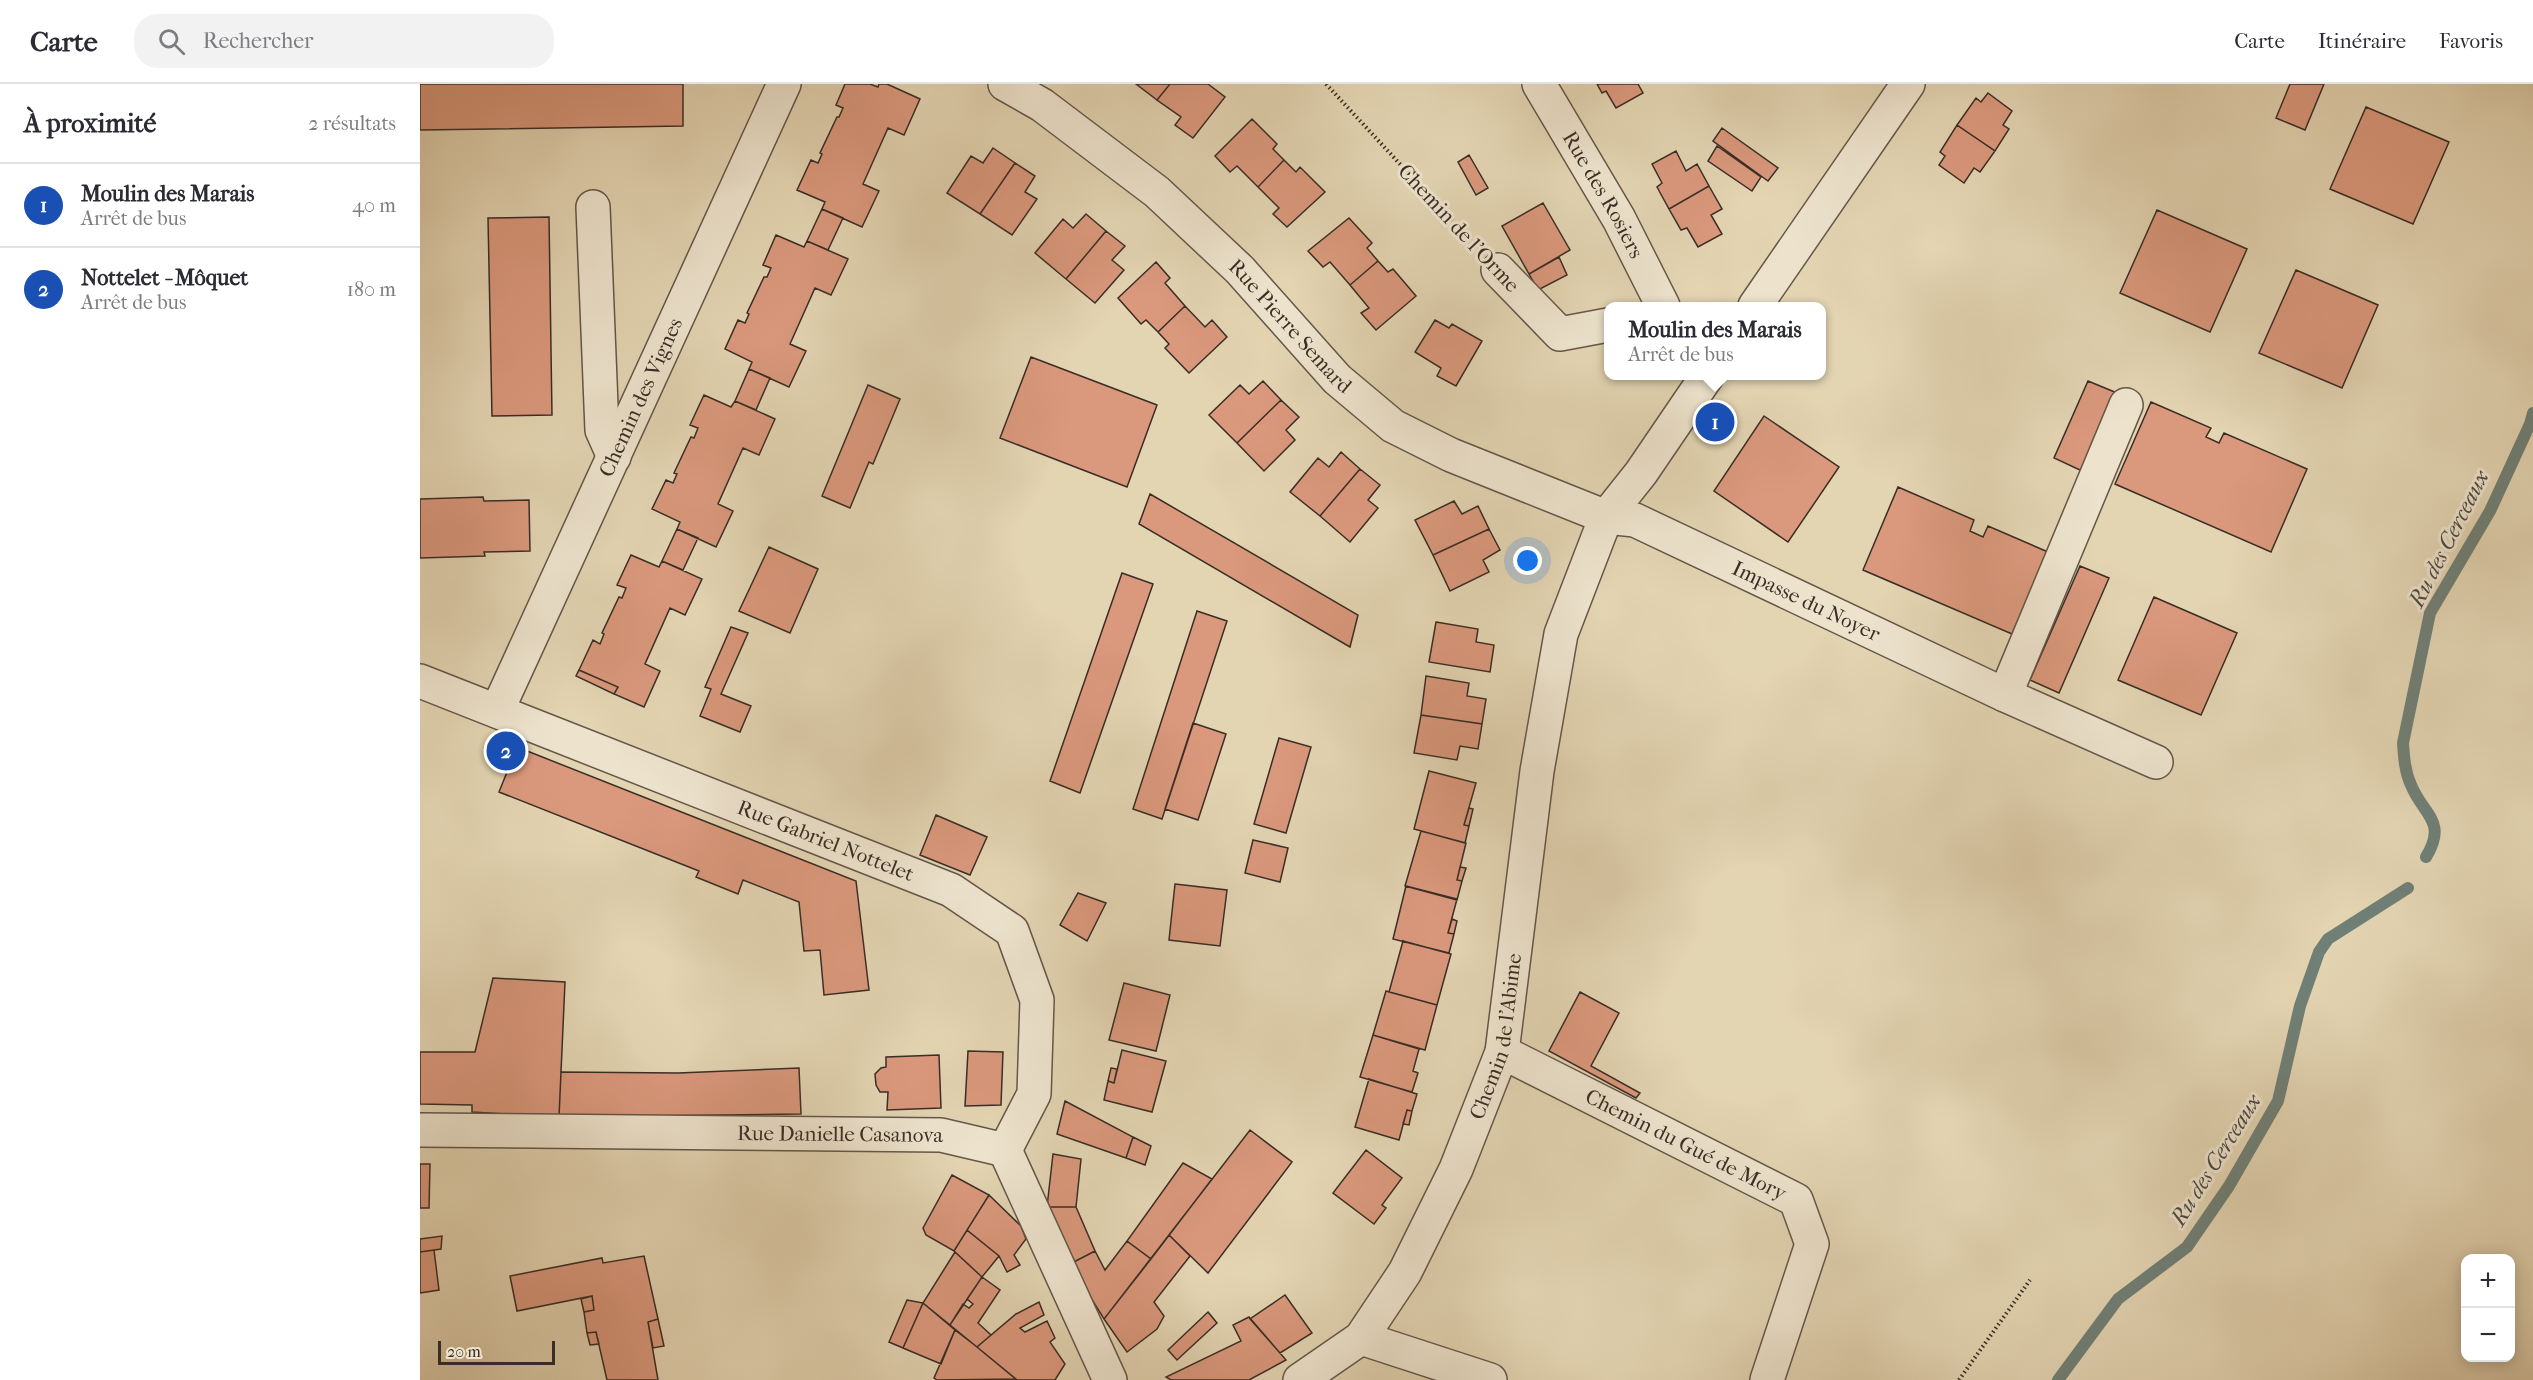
<!DOCTYPE html>
<html lang="fr">
<head>
<meta charset="utf-8">
<style>
  body { margin:0; font-family:"IM FELL French Canon",serif; background:#f2f2f3; color:#2b2b33 }
  .controls { position:absolute; right:18px; bottom:18px; display:grid; overflow:hidden; border-radius:12px; box-shadow:0 3px 15px #0003 }
  .controls button { width:54px; height:54px; display:grid; place-items:center; padding:0; border:0; border-bottom:2px solid #e1e1e2; background:#fff; color:#2b2b33; font:30px sans-serif }
  .scale { position:absolute; left:18px; bottom:15px; width:117px; box-sizing:border-box; padding-left:6px; border:3px solid #392d26; border-top:0; font-size:16px; line-height:21px; white-space:nowrap; color:#392d26; -webkit-text-stroke:4px #ede3cd; paint-order:stroke }
  .you { position:absolute; left:1108px; top:477px; width:21px; height:21px; margin:-15px; border:4px solid #fff; border-radius:50%; background:#1a73e8; box-shadow:0 0 0 9px #1a73e833 }
  .badge { display:grid; place-items:center; width:39px; height:39px; border-radius:50%; background:#2563eb; color:#fff; font-size:20px; font-weight:700 }
  .pin { position:absolute; translate:-50% -50%; border:3px solid #fff; box-shadow:0 2px 6px #0006 }
  .popup { position:absolute; left:1184px; top:218px; width:222px; height:78px; box-sizing:border-box; display:grid; place-content:center; border-radius:12px; background:#fff; filter:drop-shadow(0 2px 4px #0005); font-size:20px; white-space:nowrap; color:#7c7c81 }
  .popup b { font-size:22px; color:#2b2b33 }
  .popup::after { content:''; position:absolute; left:50%; top:100%; margin-left:-12px; border:12px solid transparent; border-top-color:#fff }
  .list { margin:0; padding:0; list-style:none }
  h2 { display:flex; justify-content:space-between; align-items:center; height:78px; margin:0; padding:0 24px; font-size:26px }
  h2 small { font-size:20px; font-weight:400; color:#7c7c81 }
  .list li { display:grid; grid-template-columns:39px 1fr auto; gap:18px; align-items:center; box-sizing:border-box; height:84px; padding:0 24px; border-top:2px solid #e1e1e2 }
  .list b { display:block; font-size:22px; white-space:nowrap }
  .list p { margin:0; font-size:20px; white-space:nowrap; color:#7c7c81 }
  .list em { font-size:20px; font-style:normal; color:#7c7c81 }
  .icon { flex:none; width:33px; height:33px; fill:none; stroke:currentColor; stroke-width:2; stroke-linecap:round; stroke-linejoin:round }
  .map { position:relative; flex:none; width:2113px; height:1296px; overflow:hidden }
  header { display:flex; align-items:center; gap:36px; box-sizing:border-box; height:84px; padding:0 30px; background:#fff; border-bottom:2px solid #e1e1e2 }
  header strong { font-size:28px }
  nav { display:flex; gap:33px; margin-inline-start:auto; font-size:21px }
  .search { width:420px; height:54px; background:#f2f2f3; display:flex; align-items:center; gap:15px; box-sizing:border-box; padding:0 21px; border-radius:24px; color:#7c7c81; font-size:22px }
  main { display:flex }
  aside { flex:1; background:#fff }
  .map>svg:first-child { display:block }
  .lines { fill:none; stroke-linecap:round; stroke-linejoin:round }
  .stream { stroke:#708077; stroke-width:12 }
  .building { fill:#da987c; stroke:#392d26; stroke-width:1.5 }
  .minor-casing { stroke:#645749; stroke-width:36 }
  .path { stroke:#392d26; stroke-width:4; stroke-dasharray:1.5 3; stroke-linecap:butt }
  .minor { stroke:#ede3cd; stroke-width:33 }
  .labels { text-anchor:middle; dominant-baseline:central; stroke-width:6; stroke-linejoin:round; paint-order:stroke }
  .street-label { font-size:21px; fill:#392d26; stroke:#ede3cd }
  .water-label { font-size:22px; font-style:italic; fill:#4b4941; stroke:#ede3cd }
</style>
</head>
<body>
<header>
<strong>Carte</strong>
<div class="search"><svg class="icon" aria-label="search" viewBox="0 0 24 24"><circle cx="10" cy="10" r="6"/><path d="M15 15l6 6"/></svg>Rechercher</div>
<nav><a>Carte</a><a>Itinéraire</a><a>Favoris</a></nav>
</header>
<main>
<aside>
<h2>À proximité<small>2 résultats</small></h2>
<ul class="list">
<li><span class="badge" style="background:#1a4fb4">1</span><div><b>Moulin des Marais</b><p>Arrêt de bus</p></div><em>40 m</em></li>
<li><span class="badge" style="background:#1a4fb4">2</span><div><b>Nottelet - Môquet</b><p>Arrêt de bus</p></div><em>180 m</em></li>
</ul>
</aside>
<div class="map">
<svg width="2113" height="1296" viewBox="0 0 2113 1296">
  <rect width="100%" height="100%" fill="#e3d4b2"/>
  <filter id="stains"><feTurbulence type="fractalNoise" baseFrequency=".00333" numOctaves="4"/><feColorMatrix values="0 0 0 0 .2 0 0 0 0 .09 0 0 0 0 .02 0 0 0 .5 -.17"/></filter>
  <radialGradient id="worn" r=".72"><stop offset=".6" stop-color="#630" stop-opacity="0"/><stop offset="1" stop-color="#630" stop-opacity=".3"/></radialGradient>
  <g class="lines">
    <path class="stream" d="M2006 773C2028 737 2003 731 1991 701 1985 688 1984 674 1983 659L2010 529 2070 427 2110 340 2113 329
      M1638 1296 1698 1215 1767 1163 1809 1102 1858 1017 1880 922 1899 868 1908 855 1988 804"/>
  </g>
  <path class="building" d="M0 0H263V42L0 46Z
    M425 0H450L458 3 459 0H467L500 15 484 51 468 44 443 100 459 107 442 143 402 125 405 118 377 106 391 76 398 79 402 70 400 69 417 33H419L423 24 416 21Z
    M716 0H750L737 16Z
    M750 0H788L805 13 773 54 755 41 761 33 737 16Z
    M1177 0H1218L1223 9 1196 24 1186 7 1182 9Z
    M1870 0H1904L1885 46 1856 34Z
    M1568 9 1592 27 1583 41 1589 45 1575 67 1537 41 1556 14 1561 18Z
    M1946 23 2029 58 1993 140 1910 105Z
    M832 35 857 60 853 65 864 76 838 103 817 82 810 88 795 72Z
    M1537 41 1575 67 1560 88 1554 84 1544 99 1519 81 1525 72 1520 68Z
    M1302 44 1358 84 1348 97 1293 57Z
    M1297 62 1341 93 1332 107 1288 77Z
    M573 64 595 79 560 130 527 109 551 72 563 79Z
    M1256 67 1266 87 1277 80 1289 102 1249 125 1237 103 1242 99 1232 80Z
    M1049 71 1068 104 1056 111 1038 78Z
    M864 76 876 88 880 83 905 108 867 143 853 130 859 124 838 103Z
    M595 79 615 92 605 108 617 115 592 151 560 130Z
    M1289 102 1302 125 1291 131 1302 150 1278 163 1267 144 1261 146 1249 125Z
    M1123 119 1150 166 1109 190 1082 142Z
    M402 125 423 134 408 166 387 157Z
    M1737 126 1827 165 1790 248 1700 209Z
    M666 130 686 147 646 195 615 169 643 135 653 144Z
    M129 133 132 331 72 332 68 134Z
    M929 134 952 159 947 164 958 177 930 201 910 178 903 183 888 167Z
    M686 147 705 162 692 176 704 186 675 219 646 195Z
    M356 151 384 163 387 157 428 175 411 211 395 204 370 260 386 267 369 303 329 285 332 278 305 265 318 236 325 239 329 230 327 229 344 193H347L351 184 343 181Z
    M1139 173 1147 191 1118 206 1109 190Z
    M958 177 968 188 973 185 996 212 956 246 941 229 949 224 930 201Z
    M736 178 750 194 745 199 765 222 738 248 726 236 721 240 698 214Z
    M1876 186 1958 221 1922 304 1839 269Z
    M765 222 785 243 792 236 807 253 769 289 745 264 749 260 738 248Z
    M1015 236 1029 244 1032 240 1062 257 1036 302 1017 292 1021 284 995 268Z
    M611 273 737 321 707 403 580 354Z
    M329 285 350 294 336 326 315 317Z
    M843 297 861 316 817 359 789 331 820 301 829 310Z
    M1668 297 1697 309 1662 387 1634 374Z
    M448 301 480 315 453 380 449 378 430 424 402 412Z
    M284 311 311 323 315 317 355 335 339 371 323 364 298 420 313 427 296 463 257 445 260 438 232 425 246 396 253 399 257 390 254 389 271 353 274 354 278 344 270 341Z
    M861 316 879 333 866 346 875 356 844 387 817 359Z
    M1731 318 1791 344 1786 353 1799 359 1804 349 1887 385 1851 468 1695 400Z
    M1344 332 1419 383 1368 458 1294 407Z
    M921 368 940 385 900 432 870 408 898 374 909 383Z
    M940 385 960 401 948 416 958 424 930 458 900 432Z
    M1478 403 1554 436 1550 447 1563 453 1568 442 1628 468 1592 550 1443 486Z
    M730 410 938 531 930 563 719 440Z
    M63 413 64 417 109 416 110 467 64 468 65 472 0 474V415Z
    M1034 417 1042 430 1058 422 1069 445 1013 471 995 436Z
    M257 445 278 454 263 486 242 477Z
    M1069 445 1080 466 1063 476 1069 488 1030 507 1013 471Z
    M349 463 398 485 370 549 319 527Z
    M211 471 239 483 242 477 282 495 265 531 250 524 225 580 240 587 224 623 194 610 198 603 159 586 173 556 180 560 184 550 182 549 199 513 202 514 206 504 197 501Z
    M1660 482 1689 494 1639 609 1610 596Z
    M702 489 733 500 660 709 630 697Z
    M1734 513 1817 549 1781 631 1698 596Z
    M777 527 807 537 742 735 713 725Z
    M1016 538 1058 545 1056 558 1074 561 1070 588 1009 578Z
    M311 543 328 549 301 610 331 622 320 648 280 632 291 605 285 603Z
    M159 586 198 603 194 610 156 592Z
    M1006 592 1049 599 1047 612 1066 615 1062 640 1001 631Z
    M1001 631 1062 640 1058 665 1040 662 1037 676 994 669Z
    M773 639 806 650 778 736 745 725Z
    M859 654 891 663 866 749 834 740Z
    M97 663 436 797 449 906 404 911 400 866 384 867 379 818 323 796 318 810 276 793 279 787 79 708Z
    M1009 687 1056 699 1044 741 1049 742 1045 759 994 745Z
    M1049 724 1053 725 1049 742 1044 741Z
    M516 731 567 753 550 791 500 771Z
    M1001 747 1046 759 1037 796 1042 797 1037 816 985 802Z
    M833 756 868 764 860 798 825 789Z
    M1040 783 1046 784 1042 797 1037 796Z
    M755 800 807 806 800 862 749 856Z
    M986 802 1037 815 1028 849 1034 850 1029 869 973 855Z
    M658 809 686 819 667 857 640 841Z
    M1032 835 1037 837 1034 850 1028 849Z
    M983 857 1031 870 1017 921 969 908Z
    M73 894 145 898 139 1033 52 1028V1021L0 1020V968H55Z
    M704 899 750 911 736 967 689 956Z
    M966 907 1017 921 1005 966 953 951Z
    M1160 908 1199 929 1171 982 1220 1009 1216 1014 1129 967Z
    M953 951 999 965 993 987 998 989 992 1008 940 993Z
    M702 966 746 977 732 1028 684 1016 688 997 694 999Z
    M548 967 583 968 581 1021 545 1022Z
    M519 971 521 1024 467 1026 468 1008H460L456 1001 455 990 461 984 466 983V973Z
    M379 984 381 1030 139 1033 141 988 258 989Z
    M691 984 697 985 694 999 688 997Z
    M949 995 997 1010 992 1027 987 1026 979 1056 935 1043Z
    M645 1017 713 1053 706 1074 637 1050Z
    M987 1026 992 1027 989 1041 983 1040Z
    M830 1046 872 1078 788 1189 749 1151Z
    M713 1053 731 1062 725 1081 706 1074Z
    M946 1066 982 1094 962 1121 966 1124 954 1140 913 1109Z
    M633 1070 661 1075 656 1123H627Z
    M763 1079 792 1095 731 1175 707 1157Z
    M0 1080H10L9 1124H0Z
    M532 1091 569 1111 534 1167 506 1151 503 1144Z
    M569 1111 601 1142 606 1155 594 1171 600 1181 587 1188 579 1172 547 1146Z
    M627 1123H656L675 1167 650 1180Z
    M547 1146 579 1172 562 1193 534 1167Z
    M749 1151 770 1172 734 1218 744 1232 737 1245 707 1268 684 1235Z
    M22 1152 21 1165 0 1168V1155Z
    M707 1157 731 1175 684 1235 650 1180 675 1167 685 1186Z
    M14 1166 19 1206 0 1209V1168Z
    M535 1168 562 1193 530 1241 503 1219Z
    M224 1172 238 1235 228 1238 238 1296H187L176 1248 167 1249 164 1228 174 1226 172 1212 97 1227 90 1192 182 1174 183 1179Z
    M562 1193 580 1206 558 1239 571 1251 557 1263 530 1241 543 1220 549 1224 553 1220 547 1215Z
    M865 1211 892 1249 860 1269 830 1235Z
    M172 1212 174 1226 164 1228 161 1215Z
    M487 1216 503 1219 483 1264 469 1258Z
    M619 1218 624 1231 600 1244 605 1248 627 1237 635 1254 630 1258 645 1280 635 1296H597L557 1263 596 1230Z
    M503 1219 535 1246 521 1280 483 1264Z
    M788 1228 797 1239 757 1276 748 1266Z
    M829 1233 866 1276 829 1296H751L746 1293 821 1257 813 1241Z
    M238 1235 244 1262 233 1264 228 1238Z
    M535 1246 557 1263 596 1295 517 1296 514 1294Z
    M176 1248 179 1260 170 1261 167 1249Z"/>
  <g class="lines">
    <defs>
      <g id="minor">
        <path id="s1" d="M585 0 622 21 737 108 820 186 917 295 973 342 1031 371 1186 433 1215 436 1585 611 1736 678"/>
        <path id="s2" d="M1119 0 1199 135 1243 222"/>
        <path d="M173 123 182 346 194 373"/>
        <path d="M1078 186 1140 250 1188 241"/>
        <path d="M1335 222 1488 0"/>
        <path id="s3" d="M0 597 531 806 592 847 617 916 614 1010 585 1066"/>
        <path d="M1585 611 1706 321"/>
        <path id="s4" d="M77 627 364 0"/>
        <path id="s5" d="M1082 968 1376 1116 1392 1160 1347 1296"/>
        <path id="s6" d="M0 1046 521 1051 585 1066"/>
        <path d="M585 1066 690 1296"/>
        <path d="M941 1254 1070 1296"/>
        <path id="s7" d="M880 1296 941 1254 985 1188 1036 1085 1082 968 1117 687 1141 550 1186 433 1221 389 1287 292"/>
      </g>
    </defs>
    <use href="#minor" class="minor-casing"/>
    <path class="path" d="M906 0 1053 159
      M1539 1296 1610 1196"/>
    <use href="#minor" class="minor"/>
  </g>
  <g class="labels">
    <g class="street-label">
      <text stroke="none"><textPath href="#s2" startOffset="128">Rue des Rosiers</textPath></text>
      <text transform="translate(1039 144) rotate(47)">Chemin de l'Orme</text>
      <text stroke="none"><textPath href="#s1" startOffset="376">Rue Pierre Semard</textPath></text>
      <text stroke="none"><textPath href="#s4" startOffset="345">Chemin des Vignes</textPath></text>
      <text stroke="none"><textPath href="#s1" startOffset="970">Impasse du Noyer</textPath></text>
      <text stroke="none"><textPath href="#s3" startOffset="436">Rue Gabriel Nottelet</textPath></text>
      <text stroke="none"><textPath href="#s7" startOffset="408">Chemin de l'Abime</textPath></text>
      <text stroke="none"><textPath href="#s6" startOffset="420">Rue Danielle Casanova</textPath></text>
      <text stroke="none"><textPath href="#s5" startOffset="206">Chemin du Gué de Mory</textPath></text>
    </g>
    <g class="water-label">
      <text transform="translate(2029 455) rotate(-63)">Ru des Cerceaux</text>
      <text transform="translate(1796 1076) rotate(-58)">Ru des Cerceaux</text>
    </g>
  </g>
  <rect width="100%" height="100%" filter="url(#stains)"/>
  <rect width="100%" height="100%" fill="url(#worn)"/>
</svg>
<div class="controls">
<button>+</button>
<button>−</button>
</div>
<div class="scale">20 m</div>
<div class="you"></div>
<div class="pin badge" style="left:1295px;top:338px;background:#1a4fb4">1</div>
<div class="popup"><b>Moulin des Marais</b>Arrêt de bus</div>
<div class="pin badge" style="left:86px;top:667px;background:#1a4fb4">2</div>
</div>
</main>
</body>
</html>
